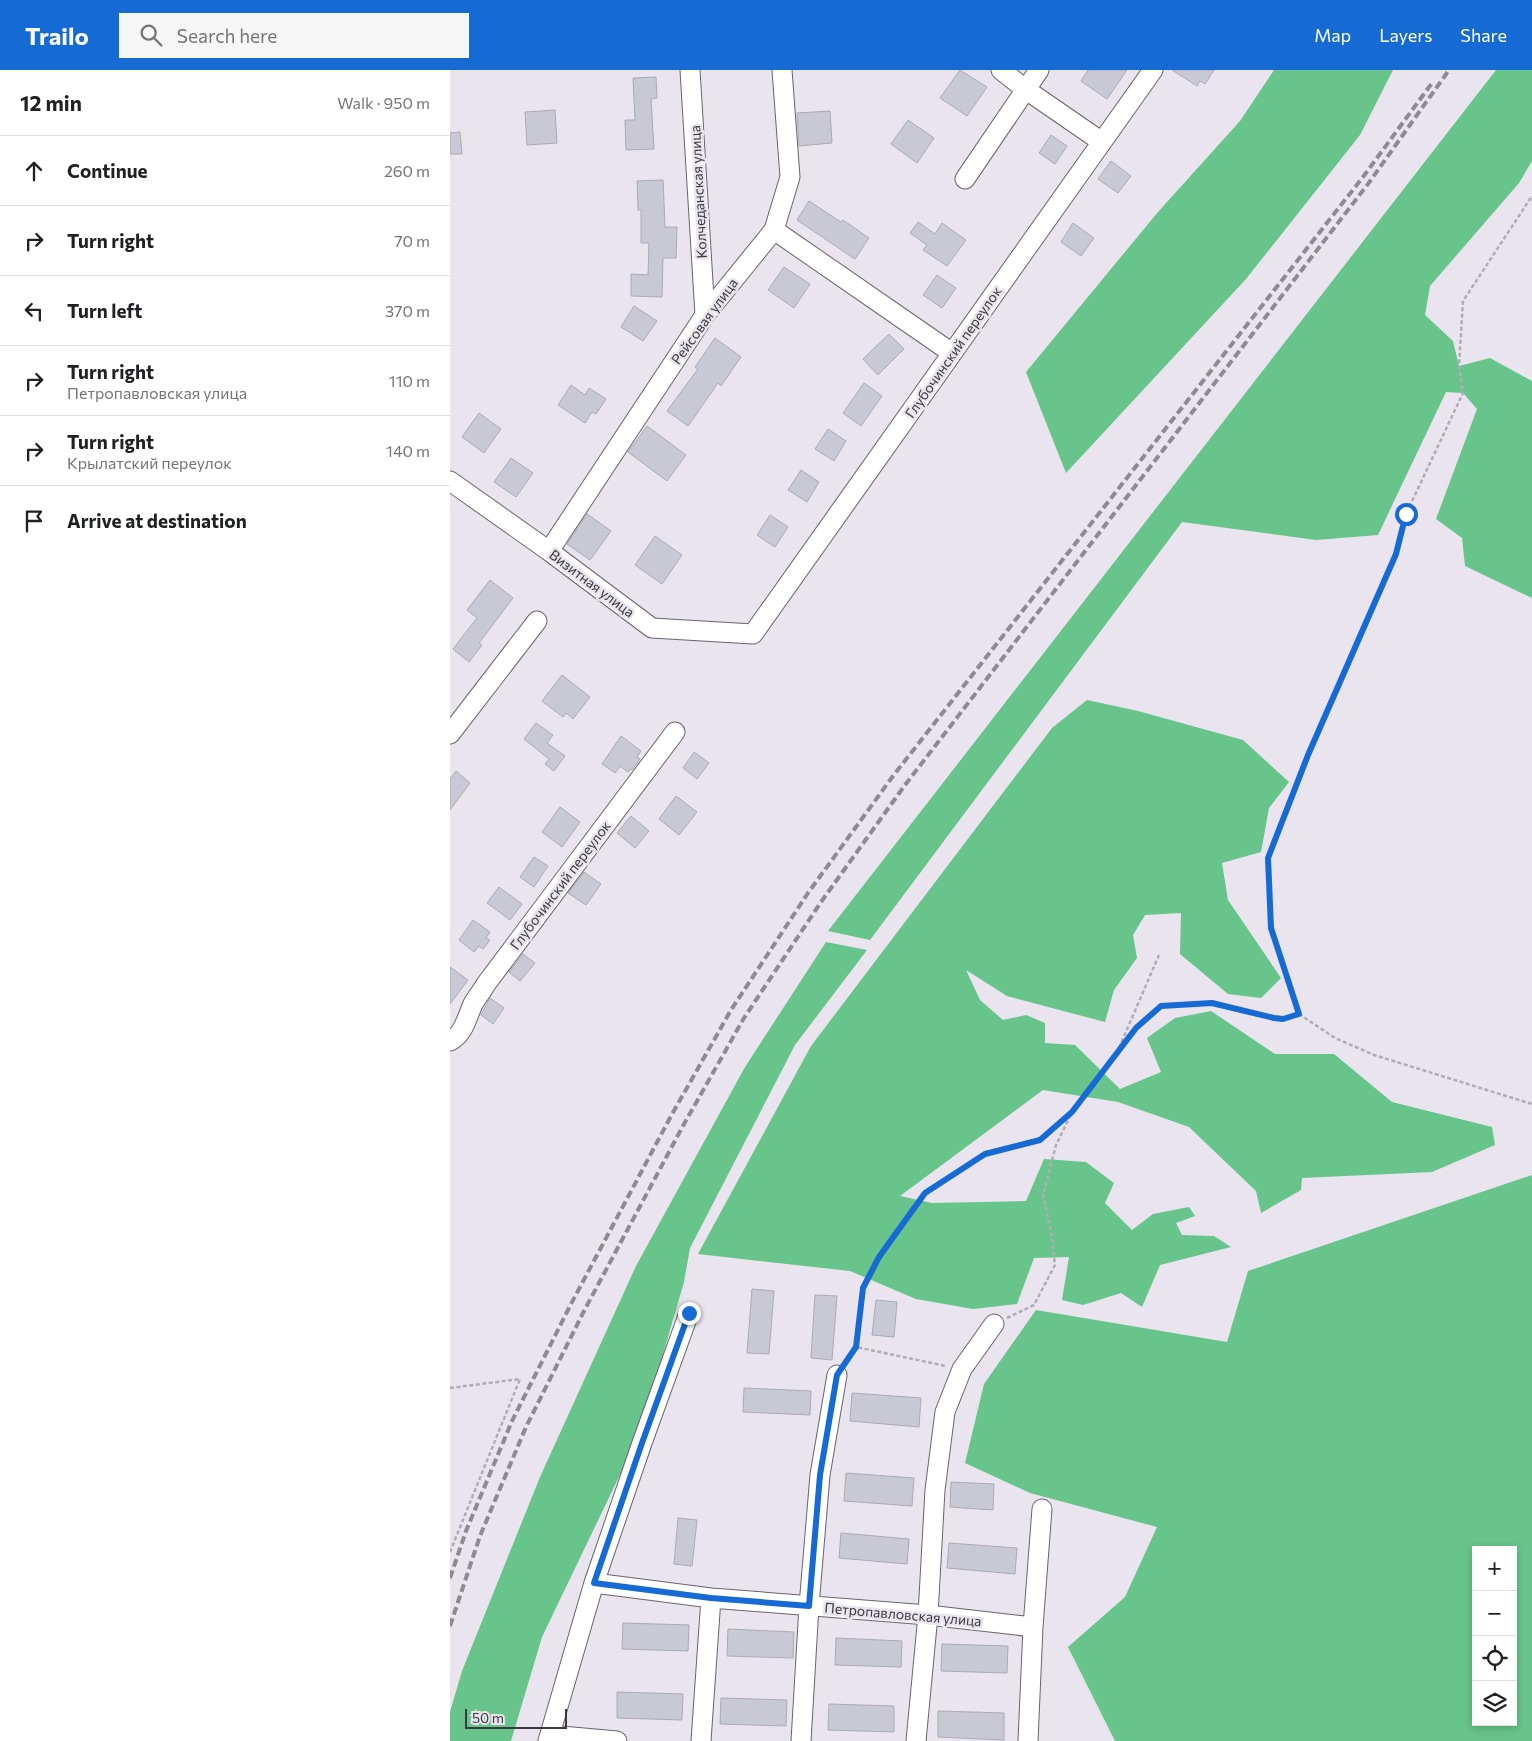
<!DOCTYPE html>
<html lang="en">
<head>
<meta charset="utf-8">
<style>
  body { margin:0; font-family:Commissioner,sans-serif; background:#f6f6f6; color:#202124 }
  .controls { position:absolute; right:15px; bottom:15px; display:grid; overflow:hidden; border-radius:0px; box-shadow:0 2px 8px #0003 }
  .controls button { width:45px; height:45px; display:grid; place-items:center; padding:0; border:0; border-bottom:1px solid #e0e0e0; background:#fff; color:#202124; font:25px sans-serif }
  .scale { position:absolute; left:15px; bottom:12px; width:102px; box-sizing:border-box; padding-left:5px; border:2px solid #3a393d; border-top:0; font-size:14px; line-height:18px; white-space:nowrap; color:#3a393d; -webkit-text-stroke:4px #e9e4ee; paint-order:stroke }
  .stop { position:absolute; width:15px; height:15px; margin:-11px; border:4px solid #156ad4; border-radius:50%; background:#fff }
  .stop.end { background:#156ad4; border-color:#fff; box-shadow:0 1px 5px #0008 }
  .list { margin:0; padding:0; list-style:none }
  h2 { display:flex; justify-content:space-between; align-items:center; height:65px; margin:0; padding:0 20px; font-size:21px }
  h2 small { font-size:16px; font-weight:400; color:#757577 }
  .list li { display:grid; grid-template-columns:32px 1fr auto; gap:15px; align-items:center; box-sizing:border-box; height:70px; padding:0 20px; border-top:1px solid #e0e0e0 }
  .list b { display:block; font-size:19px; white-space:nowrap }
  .list p { margin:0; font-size:16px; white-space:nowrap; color:#757577 }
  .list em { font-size:16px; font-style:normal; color:#757577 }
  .icon { flex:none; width:28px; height:28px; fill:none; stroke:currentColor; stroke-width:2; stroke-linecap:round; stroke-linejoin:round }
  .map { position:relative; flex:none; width:1082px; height:1671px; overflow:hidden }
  header { display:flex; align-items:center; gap:30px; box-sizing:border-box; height:70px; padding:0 25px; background:#156ad4; color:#fff }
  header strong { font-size:24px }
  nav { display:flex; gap:28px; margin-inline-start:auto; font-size:18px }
  .search { width:350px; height:45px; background:#f6f6f6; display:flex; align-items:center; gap:12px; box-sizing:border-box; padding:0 18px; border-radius:0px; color:#757577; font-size:19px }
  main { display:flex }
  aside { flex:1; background:#fff }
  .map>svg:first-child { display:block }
  .forest { fill:#67c48a; fill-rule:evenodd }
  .building { fill:#c8c9d4; stroke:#a9aab5 }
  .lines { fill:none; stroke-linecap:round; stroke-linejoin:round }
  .minor-casing { stroke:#68646c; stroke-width:21 }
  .path { stroke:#b0acb4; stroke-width:2.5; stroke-dasharray:4 2.5; stroke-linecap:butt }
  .minor { stroke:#fff; stroke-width:19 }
  .rail { stroke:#8d8a90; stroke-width:4; stroke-dasharray:8 4; stroke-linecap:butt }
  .route { stroke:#156ad4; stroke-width:6 }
  .labels { text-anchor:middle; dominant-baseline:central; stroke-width:5; stroke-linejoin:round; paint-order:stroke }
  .street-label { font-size:14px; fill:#3a393d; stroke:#e9e4ee }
</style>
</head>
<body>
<header>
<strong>Trailo</strong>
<div class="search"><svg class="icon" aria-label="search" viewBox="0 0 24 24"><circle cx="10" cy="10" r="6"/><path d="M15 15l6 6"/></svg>Search here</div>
<nav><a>Map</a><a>Layers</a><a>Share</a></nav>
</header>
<main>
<aside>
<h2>12 min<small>Walk · 950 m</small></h2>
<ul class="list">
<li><svg class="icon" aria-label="ahead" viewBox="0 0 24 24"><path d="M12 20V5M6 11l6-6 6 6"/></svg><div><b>Continue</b></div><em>260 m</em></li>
<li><svg class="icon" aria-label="right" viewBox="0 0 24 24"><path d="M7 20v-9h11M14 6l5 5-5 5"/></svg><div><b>Turn right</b></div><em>70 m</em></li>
<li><svg class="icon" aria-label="left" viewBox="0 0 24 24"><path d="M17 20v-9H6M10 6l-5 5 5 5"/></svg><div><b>Turn left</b></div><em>370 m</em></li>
<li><svg class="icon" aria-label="right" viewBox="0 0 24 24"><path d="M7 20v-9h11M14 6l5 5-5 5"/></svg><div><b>Turn right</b><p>Петропавловская улица</p></div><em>110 m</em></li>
<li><svg class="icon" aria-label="right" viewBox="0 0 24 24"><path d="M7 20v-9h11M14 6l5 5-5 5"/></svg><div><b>Turn right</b><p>Крылатский переулок</p></div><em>140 m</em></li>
<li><svg class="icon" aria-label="arrive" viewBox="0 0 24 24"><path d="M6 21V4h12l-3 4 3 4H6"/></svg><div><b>Arrive at destination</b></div></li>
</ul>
</aside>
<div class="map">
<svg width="1082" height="1671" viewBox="0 0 1082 1671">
  <rect width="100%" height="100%" fill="#e9e4ee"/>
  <path class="forest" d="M824 0H943L910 65 796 209 616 403 576 302 708 142 790 51Z
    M1046 0H1082V91L1069 113 980 216 975 245 1003 271 1009 296 1040 288 1082 311V528L1015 496 1012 468 986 449 1027 339 1013 323 996 322 928 465 866 470 732 452 420 870 378 861Z
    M637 630 688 641 793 670 839 712 819 738 811 782 772 793 778 830 831 908 811 928 778 924 730 884 731 843 695 845 683 865 687 888 664 920 655 952 557 926 516 900 530 930 553 950 576 945 595 953V973L625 975 670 1019 711 1002 697 968 725 948 761 941 825 984H884L942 1032 1042 1057 1045 1075 982 1102 852 1108 851 1120 811 1143 806 1121 739 1057 668 1032 593 1020 450 1126 482 1133 576 1131 594 1089 636 1092 664 1113 655 1133 682 1160 703 1144 739 1137 745 1146 726 1153 732 1165 764 1166 781 1177 710 1195 692 1237 671 1223 633 1235 612 1230 619 1187 584 1188 567 1234 523 1239 466 1229 400 1201 248 1184 361 976 602 658Z
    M376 872 417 880 345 975 240 1178 234 1212 190 1363 92 1567 61 1671H0V1642L12 1601 90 1407 186 1196 295 997Z
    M1082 1105V1671H665L618 1577 675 1527 707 1457 580 1423 515 1393 534 1314 586 1240 777 1272 798 1201ZM1026 1480H1063V1652H1026Z"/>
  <path class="building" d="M510 0 537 17 517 46 490 28Z
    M638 0H677L657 29 631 11Z
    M722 0H764L755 14 750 11 747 16Z
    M206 7 207 28 201 29 204 79 176 80 175 50H185L183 8Z
    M105 40 107 73 77 75 75 42Z
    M380 41 382 73 349 76 347 43Z
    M458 50 484 68 467 93 441 74Z
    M10 62 12 84H0V63Z
    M601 65 617 76 605 94 589 83Z
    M661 91 681 106 668 123 648 109Z
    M213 110 215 157H227L226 188H213L212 227 181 226V204L198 205 199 173H191V140H188L187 111Z
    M359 131 391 152 393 150 419 168 405 189 347 150Z
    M468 152 485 164 492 153 516 170 497 196 473 180 477 175 460 163Z
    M623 153 644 168 631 186 611 172Z
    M334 197 360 214 344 238 318 220Z
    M487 205 506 218 492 238 473 225Z
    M184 236 207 251 193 271 171 257Z
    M439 264 454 279 428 305 413 289Z
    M265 268 291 287 271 316 268 313 238 356 217 341 248 299 245 297Z
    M414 313 432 326 411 356 393 343Z
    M121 315 135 325 139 318 156 329 146 344 142 342 135 353 108 335Z
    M29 343 51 359 34 383 12 367Z
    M197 356 236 385 217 411 178 382Z
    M378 359 396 371 384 391 365 379Z
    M61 388 83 403 66 427 44 412Z
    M351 400 369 412 357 432 338 420Z
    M137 444 161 461 140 490 117 474Z
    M320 445 338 457 325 477 307 465Z
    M205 466 232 485 212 514 185 495Z
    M40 510 63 528 29 573 32 575 19 592 3 579 27 548 17 540Z
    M112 605 140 627 123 649 116 643 113 647 92 631Z
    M86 653 103 665 97 673 115 686 104 701 95 694 99 689 74 669Z
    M171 666 191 681 187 687 190 689 182 700 180 699 178 702 170 696 165 703 152 694Z
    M244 682 259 693 247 709 233 698Z
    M6 701 20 713 0 740V709Z
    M226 726 247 742 229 765 209 749Z
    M110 737 130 752 112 777 92 762Z
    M181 746 199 761 185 778 167 763Z
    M84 787 98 796 84 817 70 807Z
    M134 802 151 814 136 835 118 823Z
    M49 817 72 834 60 850 37 833Z
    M23 850 40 862 36 868 40 870 33 879 29 876 24 882 9 870Z
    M73 884 85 893 70 911 59 902Z
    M0 897 18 910 0 934Z
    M40 928 54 938 43 954 31 945Z
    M302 1219 324 1221 319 1284 297 1283Z
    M365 1225 387 1226 382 1290 361 1288Z
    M426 1230 447 1232 444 1267 422 1265Z
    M294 1318 361 1321 360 1345 293 1342Z
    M402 1323 471 1328 469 1357 400 1351Z
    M396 1403 464 1408 462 1436 394 1431Z
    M501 1412 544 1414 543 1440 500 1437Z
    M228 1448 247 1450 242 1496 224 1494Z
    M391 1463 459 1469 457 1494 389 1488Z
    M499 1473 567 1478 565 1504 497 1498Z
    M173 1553 239 1555 238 1581 172 1579Z
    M278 1559 344 1562 343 1588 277 1586Z
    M386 1568 452 1571 451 1597 385 1595Z
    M492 1574 558 1576 557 1603 491 1601Z
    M167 1622 233 1624 232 1650 167 1648Z
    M271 1628 337 1630 336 1656 270 1654Z
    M379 1634 444 1636V1662L378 1660Z
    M488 1641 554 1643V1670L488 1667Z"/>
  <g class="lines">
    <defs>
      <path id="minor" d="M240 0 255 245
        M551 0 575 19 652 72
        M515 109 589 0
        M324 160 502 283
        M0 411 99 481 202 558 303 564 703 0
        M99 481 255 245 324 160 340 107 332 0
        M0 664 87 551
        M0 971C14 964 17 947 23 934 27 927 32 921 36 914L225 662
        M144 1513 261 1528 478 1545 583 1557
        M100 1665 167 1671
        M98 1671 144 1513 192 1373 239 1243
        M251 1671 261 1528
        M351 1671 359 1536 370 1405 387 1305
        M466 1671 478 1545 485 1420 495 1342 512 1299 544 1254
        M578 1671 583 1557 592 1439"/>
    </defs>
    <use href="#minor" class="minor-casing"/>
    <path class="path" d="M849 944 821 858 818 788 858 685 946 484 956 444 1013 323 1009 296 1013 231 1082 126
      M669 978 709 885
      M557 1248 584 1235 605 1195 601 1161 593 1125 606 1075 622 1042 686 958 711 937 762 933 824 947 833 949 849 944 885 968 924 985 1082 1034
      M406 1277 413 1218 429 1187 475 1123 535 1084 590 1070 621 1043
      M396 1291 406 1277 496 1296
      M0 1318 70 1309 0 1482"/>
    <use href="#minor" class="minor"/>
    <path class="rail" d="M0 1508 16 1461 62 1351 121 1234 221 1046 281 940 358 823 443 706 913 107 982 13
      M0 1556 30 1466 76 1357 134 1241 234 1054 294 948 371 832 455 715 918 114 999 0"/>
  </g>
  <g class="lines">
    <path class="route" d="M239 1243 192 1373 144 1513 261 1528 359 1536 370 1405 387 1305 406 1277 413 1218 429 1187 475 1123 535 1084 590 1070 622 1042 686 958 711 936 762 933 824 948 833 949 849 944 821 858 818 788 858 685 946 484 956 444"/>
  </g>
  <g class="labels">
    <g class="street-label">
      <text transform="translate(248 122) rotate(-93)">Колчеданская улица</text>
      <text transform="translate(254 251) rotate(-54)">Рейсовая улица</text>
      <text transform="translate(503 282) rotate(-55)">Глубочинский переулок</text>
      <text transform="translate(142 513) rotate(37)">Визитная улица</text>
      <text transform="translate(110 815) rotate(-53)">Глубочинский переулок</text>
      <text transform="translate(453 1544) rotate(5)">Петропавловская улица</text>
    </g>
  </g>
</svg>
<div class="controls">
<button>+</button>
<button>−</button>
<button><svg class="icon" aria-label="locate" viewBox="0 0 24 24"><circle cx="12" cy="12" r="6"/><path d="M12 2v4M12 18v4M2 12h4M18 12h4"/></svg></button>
<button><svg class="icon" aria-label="layers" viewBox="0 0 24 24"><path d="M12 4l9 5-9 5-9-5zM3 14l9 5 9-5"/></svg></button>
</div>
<div class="scale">50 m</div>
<div class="stop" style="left:956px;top:444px"></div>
<div class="stop end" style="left:239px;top:1243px"></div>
</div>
</main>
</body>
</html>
